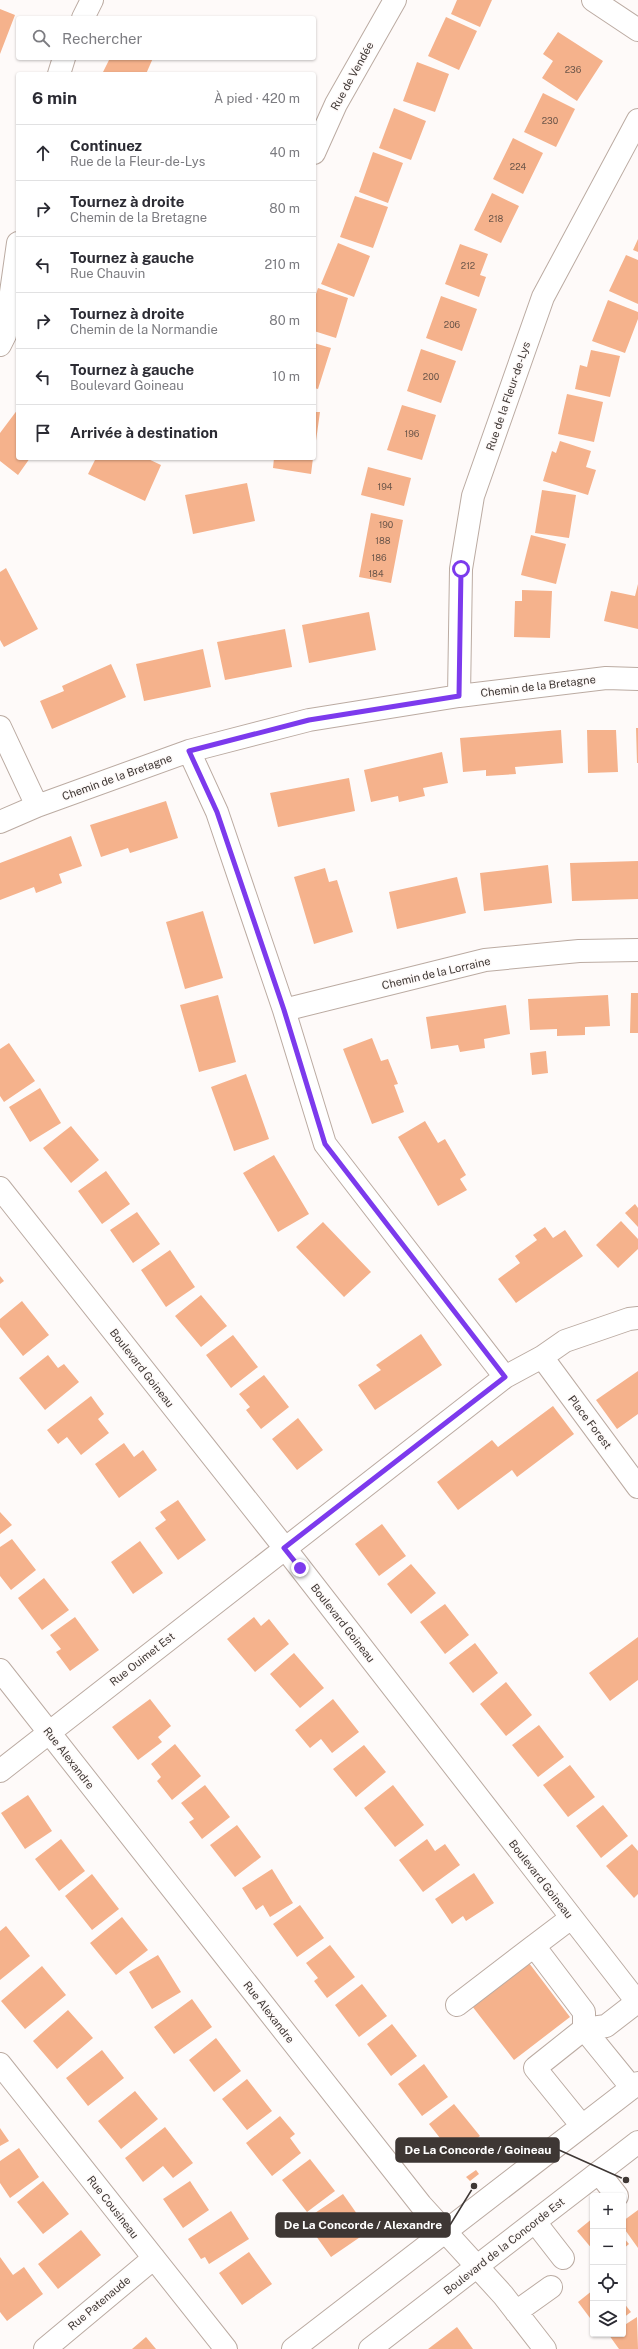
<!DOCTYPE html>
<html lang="fr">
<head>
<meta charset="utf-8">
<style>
  body { margin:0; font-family:"Public Sans",sans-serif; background:#f7f7f7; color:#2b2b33 }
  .controls { position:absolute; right:12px; bottom:12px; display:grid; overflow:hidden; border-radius:4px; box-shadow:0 1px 3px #0004 }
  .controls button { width:36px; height:36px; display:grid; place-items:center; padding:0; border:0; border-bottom:1px solid #e1e1e2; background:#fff; color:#2b2b33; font:20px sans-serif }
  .stop { position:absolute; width:12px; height:12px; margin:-9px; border:3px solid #7c3aed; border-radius:50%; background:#fff }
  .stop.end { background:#7c3aed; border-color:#fff; box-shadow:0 1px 4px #0008 }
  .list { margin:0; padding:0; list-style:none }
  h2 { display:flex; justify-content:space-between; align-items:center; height:52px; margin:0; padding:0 16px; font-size:17px }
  h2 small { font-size:13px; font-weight:400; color:#7c7c81 }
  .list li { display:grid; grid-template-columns:26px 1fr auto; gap:12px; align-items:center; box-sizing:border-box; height:56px; padding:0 16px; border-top:1px solid #e1e1e2 }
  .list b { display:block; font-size:15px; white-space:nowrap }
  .list p { margin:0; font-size:13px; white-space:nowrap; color:#7c7c81 }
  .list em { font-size:13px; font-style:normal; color:#7c7c81 }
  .icon { flex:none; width:22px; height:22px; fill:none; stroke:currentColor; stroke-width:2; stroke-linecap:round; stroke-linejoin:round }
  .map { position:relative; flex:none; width:638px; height:2349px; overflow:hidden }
  .search { position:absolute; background:#fff; box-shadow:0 1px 3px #0004; left:16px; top:16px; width:300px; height:44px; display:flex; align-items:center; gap:10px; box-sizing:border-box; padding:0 14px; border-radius:4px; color:#7c7c81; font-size:15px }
  .panel { position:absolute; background:#fff; box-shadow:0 1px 3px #0004; left:16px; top:72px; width:300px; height:388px; border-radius:4px }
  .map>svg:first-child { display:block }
  .building { fill:#f5b28c }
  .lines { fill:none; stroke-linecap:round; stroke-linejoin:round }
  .minor-casing { stroke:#bbaba2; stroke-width:24 }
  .minor { stroke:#fff; stroke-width:22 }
  .route { stroke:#7c3aed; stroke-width:5 }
  .labels { text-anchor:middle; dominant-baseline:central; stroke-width:3; stroke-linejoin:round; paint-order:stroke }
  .number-label { font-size:9px; fill:#6c564a }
  .street-label { font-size:11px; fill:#3e3734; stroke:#fefaf9 }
  .leader { fill:none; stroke:#3e3734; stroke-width:1.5 }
  .callout-dot { fill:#3e3734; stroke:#fefaf9; stroke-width:1.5 }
  .callout { fill:#3e3734; stroke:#3e3734; stroke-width:1.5 }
  .callout-label { font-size:12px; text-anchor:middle; font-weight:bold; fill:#fff }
</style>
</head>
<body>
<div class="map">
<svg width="638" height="2349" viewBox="0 0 638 2349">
  <rect width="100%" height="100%" fill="#fefaf9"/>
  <path class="building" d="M457 0H492L480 27 451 14Z
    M0 9 15 15 0 54Z
    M446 17 477 31 459 70 428 56Z
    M558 32 603 61 577 101 542 78 553 61 543 54Z
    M110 58H153L146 74H107L103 72Z
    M417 62 449 74 435 112 403 101Z
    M543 93 575 109 556 147 524 132Z
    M394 108 426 121 411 160 379 148Z
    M513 138 543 153 523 194 493 179Z
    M373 152 403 163 388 203 359 192Z
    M492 193 519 206 501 243 474 230Z
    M355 196 388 207 373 248 340 237Z
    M638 239V252L633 250Z
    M338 243 370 256 354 297 321 284Z
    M460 244 488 254 480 275 486 277 479 297 445 284Z
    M626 255 638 260V304L609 291Z
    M318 288 348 298 336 338 314 331V300Z
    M441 296 477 309 462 351 426 338Z
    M608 300 638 312V319L625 353 592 341Z
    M314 343 331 348 318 389 314 388Z
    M421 349 456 361 441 403 407 391Z
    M591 350 620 356 610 397 575 389 580 365 587 367Z
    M567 394 603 402 594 442 558 434Z
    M402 405 436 415 422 460 387 450Z
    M18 409V458H30L18 475 0 461V433Z
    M314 412H320L315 448H314Z
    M560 441 591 451 586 467 596 470 588 495 543 481 552 451 556 453Z
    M96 458H146L161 465 145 501 88 474Z
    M274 458H313L311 474 273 468Z
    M368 467 411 478 404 506 361 495Z
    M247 483 255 521 193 534 185 495Z
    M542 490 576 495 569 538 535 533Z
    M371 513 403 520 391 583 359 577Z
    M531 535 566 544 556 584 521 575Z
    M6 568 38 629 4 647 0 640V572Z
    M638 584V629L604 621 611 591 635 596Z
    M522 590 552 591 550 638 514 637 515 601H522Z
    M369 612 376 650 309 663 302 625Z
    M285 629 292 667 225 680 217 642Z
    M203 649 211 687 144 701 136 664Z
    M111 664 126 697 52 729 40 701 64 691 62 686Z
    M636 728H638V763H637Z
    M561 730 563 763 515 767 516 774 486 776V770L463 772 460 738Z
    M587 730H616L618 772 588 773Z
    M442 752 448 783 423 788 425 796 399 802 398 796 371 802 364 770Z
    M349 778 355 811 278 827 270 793Z
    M166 801 178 838 130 853 128 848 101 857 90 825Z
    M71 836 82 866 59 874 62 883 36 893 34 887 0 900V863Z
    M638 861V899L572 901 570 863Z
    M548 865 552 903 484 911 480 873Z
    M325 868 329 882 337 880 353 932 314 944 294 877Z
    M457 877 466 913 397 929 389 892Z
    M203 911 223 978 185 989 166 922Z
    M631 993H638V1033H630Z
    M218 995 236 1062 199 1072 180 1005Z
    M608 995 610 1026 585 1027V1035L557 1036V1029L530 1030 528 999Z
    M506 1005 510 1034 484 1039 485 1048 460 1052 458 1045 431 1049 426 1017Z
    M372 1038 381 1061 388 1059 398 1084 394 1085 404 1112 372 1124 343 1049Z
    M9 1043 35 1081 4 1102 0 1096V1049Z
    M546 1051 548 1073 532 1075 530 1053Z
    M246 1074 269 1139 234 1151 211 1087Z
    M40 1088 61 1123 30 1142 9 1107Z
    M425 1121 438 1143 445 1139 466 1175 460 1179 467 1190 438 1206 398 1137Z
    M71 1126 99 1160 71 1183 43 1148Z
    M274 1155 309 1214 278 1232 243 1173Z
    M106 1171 130 1204 102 1224 78 1191Z
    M635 1204 638 1208V1227L625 1213Z
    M137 1212 160 1244 133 1263 110 1230Z
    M621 1221 638 1239V1249L618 1268 596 1245Z
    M323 1222 371 1272 344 1297 296 1247Z
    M545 1227 553 1238 565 1230 583 1256 516 1303 498 1279 520 1263 515 1256 537 1240 533 1235Z
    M170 1250 195 1287 166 1307 141 1270Z
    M0 1276 4 1281 0 1284Z
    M201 1295 227 1326 201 1347 175 1316Z
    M22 1301 49 1335 23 1356 0 1327V1319Z
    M421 1334 442 1365 375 1410 358 1385 381 1370 376 1365Z
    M233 1335 258 1367 231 1388 206 1355Z
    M48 1355 58 1368 64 1364 79 1382 45 1410 19 1378Z
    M638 1371V1414L617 1429 596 1400Z
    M264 1375 289 1407 261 1429 246 1410 250 1407 239 1394Z
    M91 1396 104 1414 98 1419 109 1433 81 1455 67 1437 58 1444 47 1430Z
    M553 1406 574 1434 517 1477 512 1470 458 1510 437 1482 492 1440 498 1447Z
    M298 1418 323 1450 297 1470 272 1439Z
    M124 1443 134 1457 143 1450 157 1470 119 1498 95 1464Z
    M178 1500 206 1540 178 1560 155 1528 166 1520 160 1512Z
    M0 1512 12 1525 0 1534Z
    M382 1524 406 1556 379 1576 355 1544Z
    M12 1539 36 1570 11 1590 0 1576V1547Z
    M140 1541 163 1573 133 1594 111 1562Z
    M411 1564 436 1593 411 1614 387 1584Z
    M44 1578 69 1610 42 1630 18 1598Z
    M445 1604 469 1635 445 1654 420 1622Z
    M75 1617 99 1650 70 1671 56 1652 61 1649 50 1635Z
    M254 1617 261 1626 269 1619 289 1644 255 1672 227 1639Z
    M638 1637V1680L610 1701 589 1673Z
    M475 1643 498 1673 473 1693 449 1663Z
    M294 1653 324 1688 300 1708 270 1674Z
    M506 1682 532 1715 506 1736 480 1704Z
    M150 1699 171 1726 158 1737 162 1742 138 1760 112 1727Z
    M333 1699 359 1732 332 1753 321 1739 310 1748 295 1730Z
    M539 1725 564 1757 538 1777 512 1745Z
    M175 1744 201 1776 172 1800 157 1781 161 1777 151 1764Z
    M364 1745 386 1772 356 1797 333 1769Z
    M570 1765 595 1797 568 1817 543 1785Z
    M205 1785 230 1817 202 1839 189 1822 194 1819 181 1803Z
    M393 1785 424 1825 395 1847 364 1808Z
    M28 1795 52 1831 25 1849 1 1813Z
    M603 1805 628 1836 601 1858 576 1826Z
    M237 1825 261 1857 235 1877 210 1845Z
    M61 1839 85 1871 59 1891 35 1859Z
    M427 1839 435 1851 445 1844 460 1865 423 1892 399 1860Z
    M632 1844 638 1851V1894L634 1898 606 1866Z
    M272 1869 293 1903 270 1917 263 1905 256 1910 242 1888Z
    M474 1873 494 1903 466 1921 463 1916 452 1924 435 1899Z
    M92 1874 119 1909 92 1930 65 1896Z
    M300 1905 324 1938 297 1957 273 1924Z
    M122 1917 148 1950 116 1975 90 1943Z
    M6 1926 30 1956 0 1980V1931Z
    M330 1945 355 1977 327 1998 314 1981 318 1978 306 1963Z
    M158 1955 181 1992 152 2009 129 1972Z
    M529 1963 570 2017 514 2060 472 2006Z
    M42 1966 66 1995 25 2029 1 2001Z
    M362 1984 387 2016 359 2037 335 2005Z
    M192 1999 212 2027 174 2054 154 2027Z
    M68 2010 93 2038 57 2069 33 2041Z
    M392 2024 417 2056 391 2076 367 2044Z
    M216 2038 241 2071 214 2092 189 2060Z
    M102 2050 124 2078 88 2106 66 2078Z
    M424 2064 448 2097 422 2116 398 2084Z
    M247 2079 272 2111 247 2130 222 2099Z
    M135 2091 158 2119 121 2149 98 2121Z
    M454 2104 480 2136 454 2156 429 2124Z
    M280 2116 295 2134 290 2138 301 2153 272 2176 246 2143Z
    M165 2127 193 2163 173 2178 163 2166 143 2182 125 2158Z
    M0 2128 9 2141 0 2146Z
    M19 2148 39 2177 10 2198 0 2183V2161Z
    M310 2159 335 2191 307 2212 282 2180Z
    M476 2170 479 2174 470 2181 466 2177Z
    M43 2181 69 2214 43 2234 17 2202Z
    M190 2181 209 2210 183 2228 163 2199Z
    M343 2194 369 2231 331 2257 316 2236 326 2229 315 2213Z
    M638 2210V2248L623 2227V2221Z
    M231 2211 249 2239 209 2264 205 2257 201 2259 188 2239Z
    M593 2218V2250L577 2231Z
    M81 2230 101 2255 58 2289 38 2264Z
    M623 2237 629 2244 623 2249Z
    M249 2252 272 2284 242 2305 219 2273Z
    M0 2257 13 2275 24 2267 43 2294 7 2321 0 2312Z
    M593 2290V2322L578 2302Z
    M623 2302 631 2312 623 2318Z
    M637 2317 638 2349H619L609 2335 623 2334V2326Z
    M457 2327 473 2349H428Z
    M146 2337 156 2349H132Z"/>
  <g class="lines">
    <defs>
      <path id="minor" d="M593 0 638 30
        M83 18 92 0
        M59 74 64 58
        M314 153 336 104 395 0
        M0 345 5 335 18 243
        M459 696 461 569 473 496 543 297 638 120
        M0 727 37 806
        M189 751 217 812 284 1010 325 1144 505 1377
        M0 822 37 806 189 751 309 720 459 696 606 678 638 679
        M284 1010 485 960 579 951 638 950
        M0 1188 284 1547 638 2003
        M542 1357 638 1487
        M0 1670 421 2205 503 2295 545 2349
        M0 1771 505 1377 542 1357 565 1341 629 1319 638 1318
        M571 1918 534 1946 584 2012V2029L606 2026 637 2002
        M457 2005 534 1946
        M0 2064 226 2349
        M582 2126 535 2068 584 2029 632 2088
        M599 2173 617 2196
        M535 2222 563 2258
        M516 2312 551 2287
        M45 2349 154 2258
        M293 2349 638 2083
        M370 2349 638 2142"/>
    </defs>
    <use href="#minor" class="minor-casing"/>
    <use href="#minor" class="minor"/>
  </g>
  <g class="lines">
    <path class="route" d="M300 1568 284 1548 505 1377 325 1144 284 1010 217 812 189 751 309 720 459 696 461 569"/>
  </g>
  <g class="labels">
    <g class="number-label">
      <text x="573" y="69">236</text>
      <text x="550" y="120">230</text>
      <text x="518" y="166">224</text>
      <text x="496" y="218">218</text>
      <text x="468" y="265">212</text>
      <text x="452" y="324">206</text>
      <text x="431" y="376">200</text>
      <text x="412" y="433">196</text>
      <text x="385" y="486">194</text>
      <text x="386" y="524">190</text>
      <text x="383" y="540">188</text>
      <text x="379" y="557">186</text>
      <text x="376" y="573">184</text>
    </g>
    <g class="street-label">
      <text transform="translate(352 76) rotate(-61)">Rue de Vendée</text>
      <text transform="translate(508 396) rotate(-71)">Rue de la Fleur-de-Lys</text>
      <text transform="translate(538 686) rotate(-7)">Chemin de la Bretagne</text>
      <text transform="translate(117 777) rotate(-20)">Chemin de la Bretagne</text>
      <text transform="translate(436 973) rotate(-13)">Chemin de la Lorraine</text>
      <text transform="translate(142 1368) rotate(52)">Boulevard Goineau</text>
      <text transform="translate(590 1422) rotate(53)">Place Forest</text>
      <text transform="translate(343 1623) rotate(52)">Boulevard Goineau</text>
      <text transform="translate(142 1659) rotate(-38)">Rue Ouimet Est</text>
      <text transform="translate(69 1758) rotate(52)">Rue Alexandre</text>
      <text transform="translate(541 1879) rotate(52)">Boulevard Goineau</text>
      <text transform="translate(269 2012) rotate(52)">Rue Alexandre</text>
      <text transform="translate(113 2207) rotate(52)">Rue Cousineau</text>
      <text transform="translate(504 2246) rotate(-38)">Boulevard de la Concorde Est</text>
      <text transform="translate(99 2303) rotate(-40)">Rue Patenaude</text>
    </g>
  </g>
  <path class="leader" d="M626 2180L559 2150M474 2186L450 2225"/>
  <g class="callout-dot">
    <circle cx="626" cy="2180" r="4"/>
    <circle cx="474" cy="2186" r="4"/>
  </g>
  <g class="callout">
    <rect x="396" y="2138" width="163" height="24" rx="4"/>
    <rect x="276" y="2213" width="174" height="24" rx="4"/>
  </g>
  <g class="callout-label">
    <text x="478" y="2154">De La Concorde / Goineau</text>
    <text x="363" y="2229">De La Concorde / Alexandre</text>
  </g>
</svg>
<div class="controls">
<button>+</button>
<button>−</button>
<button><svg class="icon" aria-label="locate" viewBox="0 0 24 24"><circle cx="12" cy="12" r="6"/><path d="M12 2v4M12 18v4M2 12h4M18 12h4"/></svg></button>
<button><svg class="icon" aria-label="layers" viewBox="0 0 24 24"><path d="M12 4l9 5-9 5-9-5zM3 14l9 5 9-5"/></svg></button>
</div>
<div class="stop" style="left:461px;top:569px"></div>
<div class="stop end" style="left:300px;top:1568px"></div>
<div class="search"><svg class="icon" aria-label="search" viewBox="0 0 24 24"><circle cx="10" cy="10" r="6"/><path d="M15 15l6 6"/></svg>Rechercher</div>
<section class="panel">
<h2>6 min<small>À pied · 420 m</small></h2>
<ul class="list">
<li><svg class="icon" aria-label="ahead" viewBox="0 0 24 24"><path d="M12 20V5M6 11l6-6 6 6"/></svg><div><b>Continuez</b><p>Rue de la Fleur-de-Lys</p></div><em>40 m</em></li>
<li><svg class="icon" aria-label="right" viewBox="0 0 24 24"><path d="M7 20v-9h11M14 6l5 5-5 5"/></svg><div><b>Tournez à droite</b><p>Chemin de la Bretagne</p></div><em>80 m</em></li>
<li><svg class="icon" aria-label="left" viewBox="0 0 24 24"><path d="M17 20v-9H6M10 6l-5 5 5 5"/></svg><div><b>Tournez à gauche</b><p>Rue Chauvin</p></div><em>210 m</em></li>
<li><svg class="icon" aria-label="right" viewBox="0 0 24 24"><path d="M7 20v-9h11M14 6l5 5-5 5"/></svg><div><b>Tournez à droite</b><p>Chemin de la Normandie</p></div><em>80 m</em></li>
<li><svg class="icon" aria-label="left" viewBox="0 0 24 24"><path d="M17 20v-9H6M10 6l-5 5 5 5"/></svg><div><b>Tournez à gauche</b><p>Boulevard Goineau</p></div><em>10 m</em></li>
<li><svg class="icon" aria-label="arrive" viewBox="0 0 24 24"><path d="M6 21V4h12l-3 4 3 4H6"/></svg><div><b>Arrivée à destination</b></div></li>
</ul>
</section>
</div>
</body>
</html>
